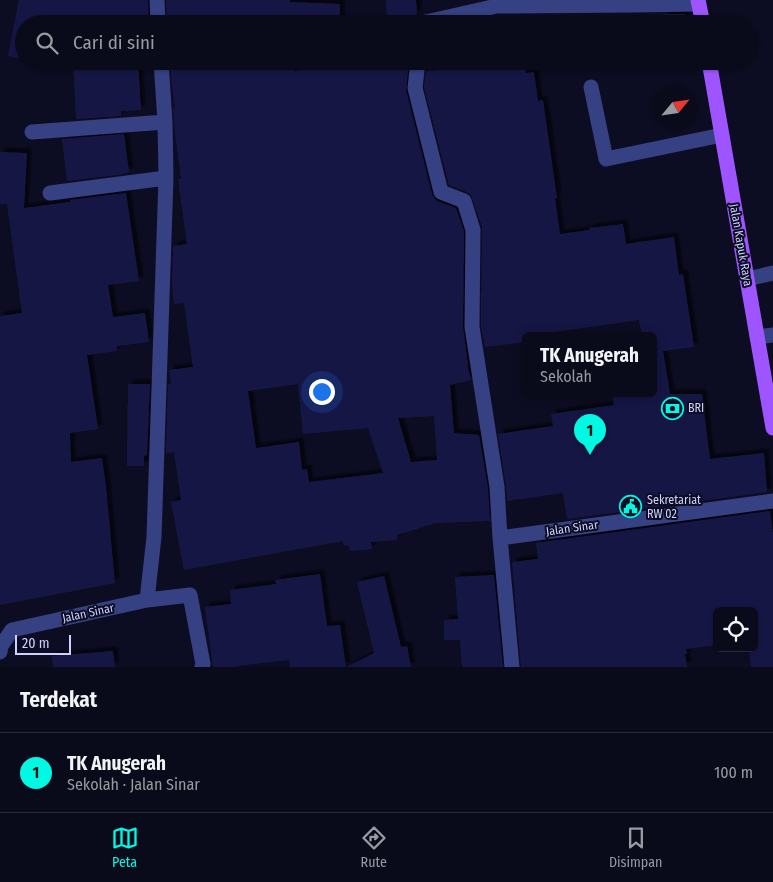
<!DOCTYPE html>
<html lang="id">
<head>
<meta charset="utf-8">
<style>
  body { margin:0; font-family:"Fira Sans Condensed",sans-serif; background:#171827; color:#f1f3f6 }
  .controls { position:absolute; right:15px; bottom:15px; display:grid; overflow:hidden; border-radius:8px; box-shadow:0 1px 4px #0004 }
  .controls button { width:45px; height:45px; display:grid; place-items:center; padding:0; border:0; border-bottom:1px solid #292b39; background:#090a1a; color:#f1f3f6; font:25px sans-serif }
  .compass { position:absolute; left:653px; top:85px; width:45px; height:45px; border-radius:50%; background:#090a1a; box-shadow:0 1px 4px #0004; rotate:61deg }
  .scale { position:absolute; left:15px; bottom:12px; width:56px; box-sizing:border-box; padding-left:5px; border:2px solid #ced1ff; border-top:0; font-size:14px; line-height:18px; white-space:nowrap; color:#ced1ff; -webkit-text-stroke:4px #0c0d22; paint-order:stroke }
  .you { position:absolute; left:321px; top:391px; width:18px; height:18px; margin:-12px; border:4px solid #fff; border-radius:50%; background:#1a73e8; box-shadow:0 0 0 8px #1a73e833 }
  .badge { display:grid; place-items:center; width:32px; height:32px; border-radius:50%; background:#00f9e2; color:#111; font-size:16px; font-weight:700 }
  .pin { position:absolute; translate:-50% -41px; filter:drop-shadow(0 1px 2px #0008) }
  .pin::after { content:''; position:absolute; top:26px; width:18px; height:15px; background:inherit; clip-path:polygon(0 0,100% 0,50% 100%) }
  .popup { position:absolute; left:522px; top:332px; width:135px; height:65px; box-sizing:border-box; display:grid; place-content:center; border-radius:8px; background:#090a1a; filter:drop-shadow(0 1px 4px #0005); font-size:16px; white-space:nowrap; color:#999aa2 }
  .popup b { font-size:19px; color:#f1f3f6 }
  .popup::after { content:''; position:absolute; left:50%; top:100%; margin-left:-10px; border:10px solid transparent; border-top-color:#090a1a }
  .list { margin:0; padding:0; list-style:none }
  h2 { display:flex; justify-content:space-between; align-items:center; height:65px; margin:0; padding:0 20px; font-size:21px }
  h2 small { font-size:16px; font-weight:400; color:#999aa2 }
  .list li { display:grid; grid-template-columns:32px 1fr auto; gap:15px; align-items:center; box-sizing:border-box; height:80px; padding:0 20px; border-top:1px solid #292b39 }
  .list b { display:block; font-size:19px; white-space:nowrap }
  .list p { margin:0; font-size:16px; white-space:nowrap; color:#999aa2 }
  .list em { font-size:16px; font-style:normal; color:#999aa2 }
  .icon { flex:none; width:28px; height:28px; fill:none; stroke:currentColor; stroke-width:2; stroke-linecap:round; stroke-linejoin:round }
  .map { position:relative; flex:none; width:773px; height:667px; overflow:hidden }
  .search { position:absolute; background:#090a1a; box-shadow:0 1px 4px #0004; left:15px; right:15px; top:15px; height:55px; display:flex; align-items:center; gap:12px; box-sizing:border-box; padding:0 18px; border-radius:28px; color:#999aa2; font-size:19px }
  .sheet { height:145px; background:#090a1a }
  nav { display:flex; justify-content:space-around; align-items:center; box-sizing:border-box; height:70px; border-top:1px solid #292b39; background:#090a1a; font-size:14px; color:#999aa2 }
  nav a { display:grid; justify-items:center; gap:2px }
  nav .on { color:#00f9e2 }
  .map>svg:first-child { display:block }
  .building { fill:#181844; fill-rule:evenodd; filter:url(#shadow) }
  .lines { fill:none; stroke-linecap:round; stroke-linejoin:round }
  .minor { stroke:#354183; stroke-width:15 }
  .major { stroke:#9e55ff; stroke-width:15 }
  .labels { text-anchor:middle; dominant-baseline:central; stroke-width:4; stroke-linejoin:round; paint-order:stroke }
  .street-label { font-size:12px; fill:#ced1ff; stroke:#0c0d22 }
  .poi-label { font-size:12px; fill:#ced1ff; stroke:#0c0d22; text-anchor:start }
</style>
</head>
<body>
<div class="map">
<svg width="773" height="667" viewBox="0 0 773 667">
  <defs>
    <filter id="shadow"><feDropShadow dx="4.5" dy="-4.5" stdDeviation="1" flood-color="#0009"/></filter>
  </defs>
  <rect width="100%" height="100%" fill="#0c0d22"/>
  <path class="building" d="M19 0H148L149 24H24V59L8 56Z
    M166 0H290V2L340 4V24H167Z
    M386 0H416L417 14 411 17 409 20 387 21Z
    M663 14H685L687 24H665Z
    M73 61H138L141 110 121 111V116L76 119Z
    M170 61 294 62V71L322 68 337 61H409L406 90 432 194 434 198 437 201 456 208 464 231 463 327 468 365H467L471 380 450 385 454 433 479 435 488 488 490 521 436 523 397 535V540L371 542 372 549 350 551 348 545 344 546 343 541 184 570 171 502 181 500 174 452 166 453 168 384H171L169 370 193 367 184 303 174 304 172 286 173 246 187 244 178 179H181L175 133 173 108 175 107 172 88ZM298 384 303 434 368 428 383 473 309 482 307 469 302 470 299 442 256 448 248 391ZM434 416 437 460 411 462 398 418Z
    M453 61H524L526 73 534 72 538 101 543 100 557 198H555L560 234 590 230 589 228 623 224 626 244 674 237 679 275 683 274 694 347 663 351 670 394H702L710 459 764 453 767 492 567 519 563 493 507 501 506 486 498 434 553 426 551 414 614 405 612 394H654V336H642L639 320 526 336V342L485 347 481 326 482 227 471 195 467 192 449 185 424 87 426 71 454 69Z
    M124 134 129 172 124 173V174L67 181 62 139Z
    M0 152 27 153 24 208 70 202V200L126 193 139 281 108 285 113 317 145 313 149 342 117 346V351L87 355 98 429 70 433 71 462 102 458 106 487 115 583 0 605V316L22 313 7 204H0Z
    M128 384H150L147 455 144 456V466H127Z
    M770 511 773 535V667H751L749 648H754V611H717V645L686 649 687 654H685L687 667H521L512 562 538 559 536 543Z
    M320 574 327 626 340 625 346 667H290L289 660 237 666 238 667H213L205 607 231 604 230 590 276 584 275 580Z
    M494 575 503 667H462L460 640H444V620L458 619 455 577Z
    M384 576 401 647 407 646 411 667H347L374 653 357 582Z
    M113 651 115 667H53L52 656Z"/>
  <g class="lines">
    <path class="minor" d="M157 0 158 24
      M417 24 497 6 634 5 699 4
      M418 61 415 88 441 192 464 201 473 230 472 327 497 487 500 538 512 667
      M591 87 606 159 722 135
      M32 132 165 122
      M50 193 166 178
      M747 279 773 273
      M757 337 773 335
      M500 538 773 501
      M147 600 154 537 166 178 165 122 161 61
      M0 652 1 646 12 630 147 600 190 595 203 664 202 667"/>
    <path class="major" d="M698 0 703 24
      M709 61 773 428"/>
  </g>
  <defs>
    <symbol id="bank-ring" viewBox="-11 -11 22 22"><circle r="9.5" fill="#0c0d22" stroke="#00f9e2" stroke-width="1.5"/><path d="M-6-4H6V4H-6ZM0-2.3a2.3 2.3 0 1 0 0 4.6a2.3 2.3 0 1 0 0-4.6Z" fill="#00f9e2"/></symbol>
    <symbol id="civic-ring" viewBox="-11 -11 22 22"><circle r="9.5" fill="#0c0d22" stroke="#00f9e2" stroke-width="1.5"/><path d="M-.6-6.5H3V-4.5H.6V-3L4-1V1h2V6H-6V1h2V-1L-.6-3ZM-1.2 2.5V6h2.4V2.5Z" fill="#00f9e2"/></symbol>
  </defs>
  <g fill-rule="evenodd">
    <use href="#bank-ring" x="660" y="396" width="25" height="25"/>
    <use href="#civic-ring" x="618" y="494" width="25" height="25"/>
  </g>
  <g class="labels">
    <g class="street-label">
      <text transform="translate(741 245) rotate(80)">Jalan Kapuk Raya</text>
      <text transform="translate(572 528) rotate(-8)">Jalan Sinar</text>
      <text transform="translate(88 613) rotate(-12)">Jalan Sinar</text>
    </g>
    <g class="poi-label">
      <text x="688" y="408">BRI</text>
      <text x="647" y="500">Sekretariat<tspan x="647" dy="14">RW 02</tspan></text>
    </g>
  </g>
</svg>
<div class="controls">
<button><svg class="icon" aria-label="locate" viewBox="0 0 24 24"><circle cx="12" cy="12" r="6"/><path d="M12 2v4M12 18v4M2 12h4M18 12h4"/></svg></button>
</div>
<svg class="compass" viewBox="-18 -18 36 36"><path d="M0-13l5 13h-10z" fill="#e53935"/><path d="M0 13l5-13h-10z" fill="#999aa2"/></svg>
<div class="scale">20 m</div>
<div class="you"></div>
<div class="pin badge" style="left:590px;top:455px">1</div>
<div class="popup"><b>TK Anugerah</b>Sekolah</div>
<div class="search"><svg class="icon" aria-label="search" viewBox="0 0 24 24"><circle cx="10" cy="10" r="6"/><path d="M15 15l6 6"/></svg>Cari di sini</div>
</div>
<section class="sheet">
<h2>Terdekat<small></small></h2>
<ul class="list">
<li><span class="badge">1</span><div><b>TK Anugerah</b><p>Sekolah · Jalan Sinar</p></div><em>100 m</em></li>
</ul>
</section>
<nav>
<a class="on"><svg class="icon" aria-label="map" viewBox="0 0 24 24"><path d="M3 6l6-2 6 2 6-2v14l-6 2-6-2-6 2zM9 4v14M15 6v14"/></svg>Peta</a>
<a><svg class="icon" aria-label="directions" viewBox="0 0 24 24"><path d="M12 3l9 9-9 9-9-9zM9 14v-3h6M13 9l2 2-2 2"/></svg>Rute</a>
<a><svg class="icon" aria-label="saved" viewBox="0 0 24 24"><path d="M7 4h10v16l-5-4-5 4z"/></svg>Disimpan</a>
</nav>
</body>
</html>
